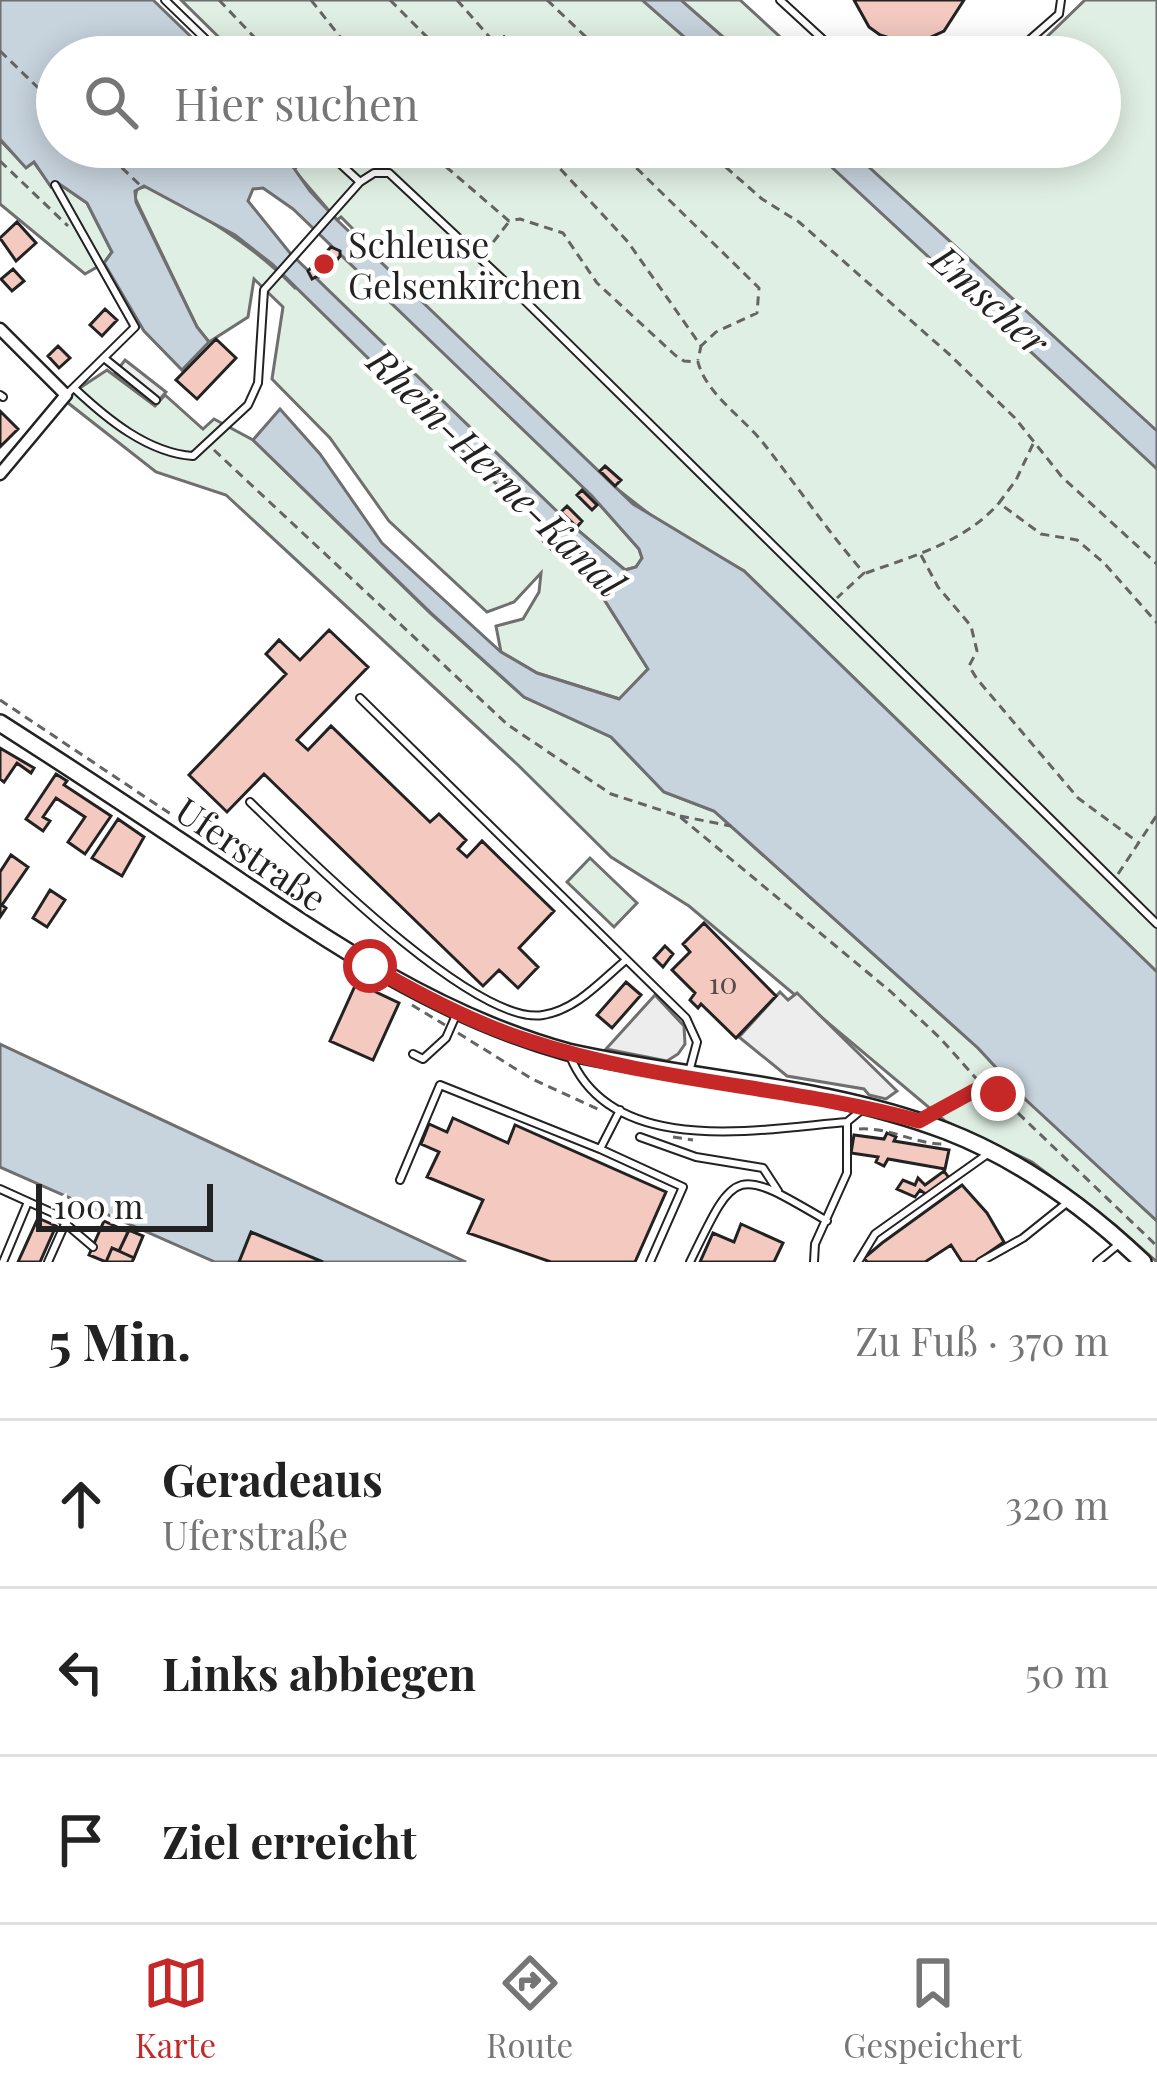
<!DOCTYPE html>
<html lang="de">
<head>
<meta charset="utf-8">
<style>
  body { margin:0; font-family:"Playfair Display",serif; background:#f6f6f6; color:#222 }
  .scale { position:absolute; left:36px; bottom:30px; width:177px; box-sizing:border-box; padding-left:12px; border:6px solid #222; border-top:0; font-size:33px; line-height:42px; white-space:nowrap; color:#222; -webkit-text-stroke:9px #fff; paint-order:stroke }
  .stop { position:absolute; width:36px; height:36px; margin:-27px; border:9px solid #c62828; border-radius:50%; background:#fff }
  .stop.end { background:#c62828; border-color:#fff; box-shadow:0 3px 12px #0008 }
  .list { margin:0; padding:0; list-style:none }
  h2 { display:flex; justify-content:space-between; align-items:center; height:156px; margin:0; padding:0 48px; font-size:51px }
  h2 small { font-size:39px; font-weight:400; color:#767676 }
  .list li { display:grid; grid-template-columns:78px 1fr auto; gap:36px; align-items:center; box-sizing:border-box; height:168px; padding:0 48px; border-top:3px solid #e0e0e0 }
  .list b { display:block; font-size:45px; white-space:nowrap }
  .list p { margin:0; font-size:39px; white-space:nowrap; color:#767676 }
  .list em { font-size:39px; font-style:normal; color:#767676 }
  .icon { flex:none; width:66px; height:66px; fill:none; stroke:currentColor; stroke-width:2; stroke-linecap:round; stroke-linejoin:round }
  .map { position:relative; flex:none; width:1157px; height:1262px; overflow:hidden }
  .search { position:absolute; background:#fff; box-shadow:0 6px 30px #0003; left:36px; right:36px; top:36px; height:132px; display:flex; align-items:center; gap:30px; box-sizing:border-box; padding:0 42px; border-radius:66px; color:#767676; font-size:45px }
  .sheet { height:660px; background:#fff }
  nav { display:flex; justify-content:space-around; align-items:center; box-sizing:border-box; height:168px; border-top:3px solid #e0e0e0; background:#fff; font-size:33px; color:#767676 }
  nav a { display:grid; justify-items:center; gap:6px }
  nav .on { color:#c62828 }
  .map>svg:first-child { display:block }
  .green { fill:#e0efe3; stroke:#6f6f6f; stroke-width:3 }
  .parking { fill:#ededed; stroke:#6f6f6f; stroke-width:3 }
  .water { fill:#c7d3dd; stroke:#6f6f6f; stroke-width:3; fill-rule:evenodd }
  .building { fill:#f3c9c0; stroke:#222; stroke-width:3 }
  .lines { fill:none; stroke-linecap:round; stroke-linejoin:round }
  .service-casing { stroke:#222; stroke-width:10 }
  .minor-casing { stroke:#222; stroke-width:15 }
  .secondary-casing { stroke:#222; stroke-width:20 }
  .path { stroke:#646464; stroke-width:3; stroke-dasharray:9 6; stroke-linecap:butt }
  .service { stroke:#fff; stroke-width:6 }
  .minor { stroke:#fff; stroke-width:10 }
  .secondary { stroke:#fff; stroke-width:15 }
  .fence { stroke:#222; stroke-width:3; stroke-dasharray:15 6; stroke-linecap:butt }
  .route { stroke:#c62828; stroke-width:15 }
  .poi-dot { fill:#c62828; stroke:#fff; stroke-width:4.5 }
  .labels { text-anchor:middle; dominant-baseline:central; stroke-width:9; stroke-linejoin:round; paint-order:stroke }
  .number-label { font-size:30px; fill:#564c4a }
  .poi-label { font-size:36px; fill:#222; stroke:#fff; text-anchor:start }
  .street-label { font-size:36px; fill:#222; stroke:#fff }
  .water-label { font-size:39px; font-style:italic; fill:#222; stroke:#fff }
</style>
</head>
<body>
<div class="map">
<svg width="1157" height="1262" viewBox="0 0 1157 1262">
  <rect width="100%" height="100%" fill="#fff"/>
  <path class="green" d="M181 0H740L802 57H239Z
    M1085 0H1157V972L744 571 662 524 607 481 592 496 639 549 642 558 636 567 625 570 568 522 552 537 595 585 648 669 620 699 537 673 501 652 496 626 523 619 539 592 541 573 514 602 487 612 389 521 330 438 272 379 283 307 254 279 248 317 209 342 197 327 135 198 137 189 147 186C202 215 251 243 295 288L309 276 317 279 340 256 336 248 353 229 341 217 337 220 294 170 312 147H901L913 158 926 147H1100V57H1026Z
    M0 140 26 167 33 161 51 186 58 183 87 203 112 252 104 263 85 274 0 204Z
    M107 370 155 406 165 395 203 429 214 419 253 440 430 613 524 697 611 737 664 792 714 811 978 1048 1027 1100 1157 1221V1262L1115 1225 1032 1162 945 1121 689 906 611 857 518 765 226 495 156 472 63 399Z
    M590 858 637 903 614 927 567 882Z"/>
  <path class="parking" d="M125 360 166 392 155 405 115 373Z
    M780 992 788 1000 797 993 897 1091 886 1099 869 1095 864 1089 787 1076 739 1037Z
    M655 995 684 1026 685 1044 678 1054 667 1061 606 1049Z"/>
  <path class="water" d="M0 0H153L212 57H57V147H279L310 191 337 220 633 504 744 571 1157 972V1221L1026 1100 978 1048 714 811 664 792 611 737 524 697 431 613 253 440 280 409 320 454 382 543 501 652 537 673 619 699 648 669 595 585 576 562 272 264 235 235 144 186 135 191 136 202 197 327 209 342 182 370 144 331 104 263 112 252 87 203 58 183 51 187 34 162 26 168 0 139ZM263 188 293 209 592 496 639 549 642 558 636 567 625 570 567 521 290 253 248 201 253 189Z
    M642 0H681L746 57H707Z
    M810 147H847L1157 431V469Z
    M0 1044 466 1262H215L0 1167Z"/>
  <path class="building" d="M854 0H964L944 31 920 42 906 43 880 35 869 27Z
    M17 222 36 243 16 261 0 238Z
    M331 247 340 251V256L330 269 312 279 308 271Z
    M13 269 24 281 12 291 1 279Z
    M105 309 117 320 102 336 90 325Z
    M216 339 236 358 197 399 176 380Z
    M58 346 70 358 59 368 48 356Z
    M0 411 18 429 0 447Z
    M605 466 621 480 615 486 600 471Z
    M582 490 597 505 592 510 577 495Z
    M567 506 582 521 577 527 561 512Z
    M543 530 559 545 553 551 538 536Z
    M329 630 368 667 297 740 308 750 331 726 430 822 439 814 466 840 458 849 467 857 482 841 554 911 519 948 538 967 518 988 499 970 483 986 264 774 227 812 189 775 286 674 266 654 279 640 300 660Z
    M0 748 34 768 31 773 17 763 4 782 0 779Z
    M56 774 67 781 64 785 111 816 85 854 68 842 85 817 56 798 43 817 50 821 43 831 26 819Z
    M118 819 144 837 122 876 92 858Z
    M11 855 28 867 2 905 6 908 0 917V872Z
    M50 890 65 900 47 927 33 918Z
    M704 923 776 996 736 1038 701 1004 698 1008 690 1000 695 993 672 970 690 952 683 944Z
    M665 946 673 954 663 967 654 958Z
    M359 977 378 987 376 992 399 1003 373 1060 330 1041Z
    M626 982 641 995 612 1028 597 1015Z
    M453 1118 508 1143 515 1125 666 1192 635 1262H551L468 1233 483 1200 427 1177 439 1152 421 1144 429 1124 447 1132Z
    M887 1133 896 1137 894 1141 949 1150 945 1169 888 1159 884 1166 876 1162 878 1157 851 1153 854 1135 884 1139Z
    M944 1171 949 1178 927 1195 920 1190 915 1197 897 1189 903 1180 915 1185 918 1178 925 1185Z
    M962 1185 987 1213 1004 1242 975 1262H962L951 1245 925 1262H867L864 1258 882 1243Z
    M38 1218 56 1226 40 1262H18Z
    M104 1221 128 1232 119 1251 112 1248 106 1262 89 1255Z
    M741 1224 783 1243 774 1262H700L713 1233 734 1242Z
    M129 1230 143 1236 134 1258 119 1251Z
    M251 1232 323 1262H239Z
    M112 1248 134 1258 132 1262H106Z"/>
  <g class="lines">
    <defs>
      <path id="service" d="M165 0 224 57
        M780 0 842 57
        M1010 57 1059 14 1061 0
        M322 147 360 182
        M55 185 135 327 66 395
        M104 358 156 400
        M75 389C107 419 148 453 193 456L248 405 258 383 264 290 360 182 374 173H389L515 291 1157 924
        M0 395 3 397
        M360 698 686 1018 697 1042 689 1072
        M250 802C300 850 475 1027 543 1015 576 1010 601 981 626 960
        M413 1054 423 1059 446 1038 457 1013
        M570 1056C612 1159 761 1129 847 1122L864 1108
        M620 1110 600 1149 683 1187 650 1262
        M640 1137 696 1157 763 1168 778 1191
        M400 1180 440 1085 600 1149
        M0 1189 53 1213 93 1247
        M3 1262 28 1202
        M48 1262 65 1224
        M690 1262C736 1167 734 1166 827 1221
        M814 1262 815 1244 847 1173V1122
        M858 1262 875 1234 989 1153
        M980 1262 1023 1238 1068 1202
        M1097 1262 1119 1244"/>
      <path id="minor" d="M0 329 66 395 0 474"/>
      <path id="secondary" d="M0 723C75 771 149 820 222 869 331 943 440 1017 568 1052 693 1080 826 1085 946 1131 1021 1160 1085 1207 1143 1262"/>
    </defs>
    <use href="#service" class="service-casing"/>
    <use href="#minor" class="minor-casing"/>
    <use href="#secondary" class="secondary-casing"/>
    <path class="path" d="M219 0 273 57
      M311 0 356 57
      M390 0 447 57
      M457 0 507 57
      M547 0 607 57
      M0 51 57 106
      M486 57 505 38
      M100 147 141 186
      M357 147 370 166
      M423 147 509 221 520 219 563 233 597 283 675 355 684 361 698 362C706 394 744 418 764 444 798 487 828 532 864 573L837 598
      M540 147 628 242 701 346 698 360
      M615 147 759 288 757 313 716 332 701 346
      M703 147 762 199 799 222 950 355 1015 418 1062 477 1157 564
      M0 161 68 226
      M383 163 399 147
      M484 254 508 223
      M1033 444 1016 480 999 503 1041 534 1077 540 1104 563 1157 623
      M214 450 508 725 611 794 679 816 890 991 940 1038 983 1086 998 1094 1157 1246
      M921 555 938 587 971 626 977 651 969 666 977 679 1078 798 1139 843
      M866 573C913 556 965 542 999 503
      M0 700 247 865 252 872
      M680 816 731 826
      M1118 874 1157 815
      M412 1005 445 1025
      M458 1033 532 1079 602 1111
      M932 1114 982 1087
      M859 1129C889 1127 912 1143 942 1144
      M673 1137 693 1140"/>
    <use href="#service" class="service"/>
    <use href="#minor" class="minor"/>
    <use href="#secondary" class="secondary"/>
    <path class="fence" d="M503 36 519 50"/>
  </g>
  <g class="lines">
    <path class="route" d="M370 966C421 996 473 1023 529 1041 655 1083 791 1086 919 1121L983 1086 998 1094"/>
  </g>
  <circle class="poi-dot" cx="324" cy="264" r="12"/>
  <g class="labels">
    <g class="number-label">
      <text x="723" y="982">10</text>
    </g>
    <g class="poi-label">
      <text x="348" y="243">Schleuse<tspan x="348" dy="41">Gelsenkirchen</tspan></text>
    </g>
    <g class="street-label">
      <text transform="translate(252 853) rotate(34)">Uferstraße</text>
    </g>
    <g class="water-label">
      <text transform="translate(991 299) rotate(42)">Emscher</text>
      <text transform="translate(497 471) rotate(44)">Rhein-Herne-Kanal</text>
    </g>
  </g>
</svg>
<div class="scale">100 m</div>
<div class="stop" style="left:370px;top:966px"></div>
<div class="stop end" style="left:998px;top:1094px"></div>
<div class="search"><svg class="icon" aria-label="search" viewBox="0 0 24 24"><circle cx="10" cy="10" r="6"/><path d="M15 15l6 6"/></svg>Hier suchen</div>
</div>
<section class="sheet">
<h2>5 Min.<small>Zu Fuß · 370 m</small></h2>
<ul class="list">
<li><svg class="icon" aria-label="ahead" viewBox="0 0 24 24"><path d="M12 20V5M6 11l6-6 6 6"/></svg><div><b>Geradeaus</b><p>Uferstraße</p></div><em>320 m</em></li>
<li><svg class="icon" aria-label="left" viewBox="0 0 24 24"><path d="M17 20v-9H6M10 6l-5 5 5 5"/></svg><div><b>Links abbiegen</b></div><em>50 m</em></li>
<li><svg class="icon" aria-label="arrive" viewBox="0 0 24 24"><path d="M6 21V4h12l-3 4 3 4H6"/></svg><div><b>Ziel erreicht</b></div></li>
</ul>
</section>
<nav>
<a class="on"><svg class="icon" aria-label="map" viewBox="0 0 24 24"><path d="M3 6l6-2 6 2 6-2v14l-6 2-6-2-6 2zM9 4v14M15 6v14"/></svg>Karte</a>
<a><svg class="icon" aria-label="directions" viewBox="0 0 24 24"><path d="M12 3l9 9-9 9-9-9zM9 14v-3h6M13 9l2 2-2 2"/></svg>Route</a>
<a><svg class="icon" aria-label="saved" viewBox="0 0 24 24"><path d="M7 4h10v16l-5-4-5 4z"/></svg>Gespeichert</a>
</nav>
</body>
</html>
